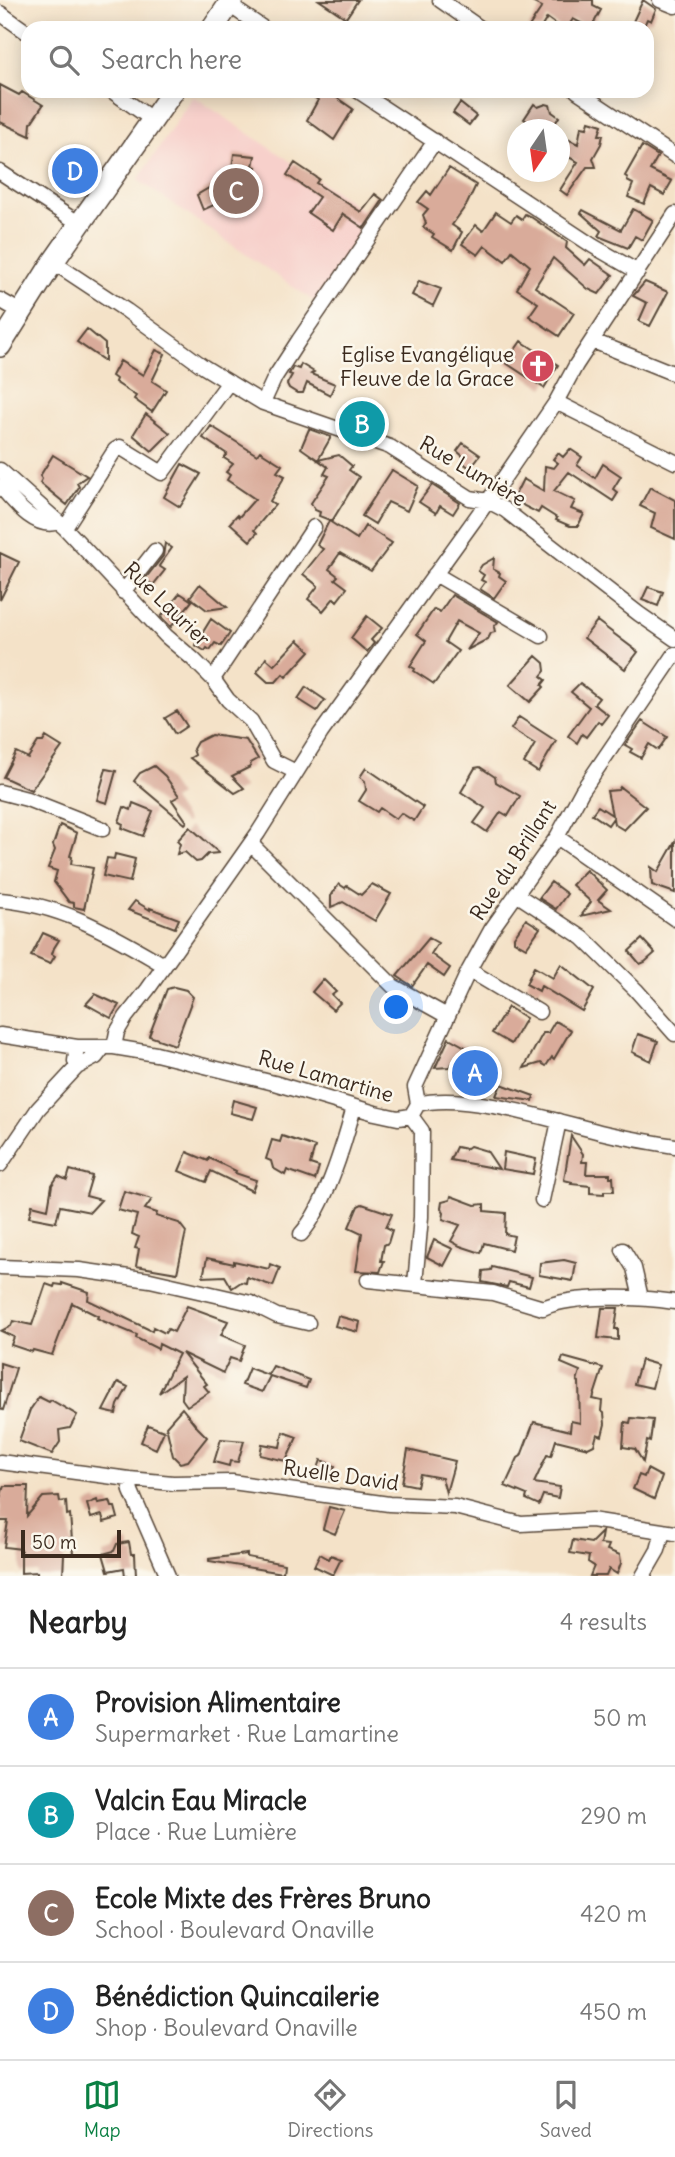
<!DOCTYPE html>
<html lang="en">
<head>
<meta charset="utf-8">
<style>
  body { margin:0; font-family:Delius,sans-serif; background:#f2f2f2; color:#222 }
  .compass { position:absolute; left:507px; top:119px; width:63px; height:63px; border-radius:50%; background:#fff; box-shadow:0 4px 18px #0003; rotate:193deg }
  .scale { position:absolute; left:21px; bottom:18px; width:100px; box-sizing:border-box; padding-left:7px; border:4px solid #3b2a1e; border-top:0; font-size:19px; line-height:24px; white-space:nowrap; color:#3b2a1e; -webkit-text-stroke:5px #fbf7ec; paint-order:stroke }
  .you { position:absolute; left:397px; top:1008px; width:24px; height:24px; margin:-18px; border:5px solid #fff; border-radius:50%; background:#1a73e8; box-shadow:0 0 0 10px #1a73e833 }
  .badge { display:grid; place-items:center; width:46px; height:46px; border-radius:50%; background:#0b8043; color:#fff; font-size:23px; font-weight:700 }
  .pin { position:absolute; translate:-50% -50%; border:4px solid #fff; box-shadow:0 2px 7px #0006 }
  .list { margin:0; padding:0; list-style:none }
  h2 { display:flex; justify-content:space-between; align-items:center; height:91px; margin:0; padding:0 28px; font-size:30px }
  h2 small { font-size:23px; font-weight:400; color:#767676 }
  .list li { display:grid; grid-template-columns:46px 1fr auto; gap:21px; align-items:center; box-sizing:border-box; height:98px; padding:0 28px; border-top:2px solid #e0e0e0 }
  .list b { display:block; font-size:26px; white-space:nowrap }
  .list p { margin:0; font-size:23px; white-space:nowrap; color:#767676 }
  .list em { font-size:23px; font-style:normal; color:#767676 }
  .icon { flex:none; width:38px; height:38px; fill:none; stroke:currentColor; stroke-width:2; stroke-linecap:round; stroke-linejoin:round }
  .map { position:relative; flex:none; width:675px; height:1576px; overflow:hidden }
  .search { position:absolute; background:#fff; box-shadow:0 4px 18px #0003; left:21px; right:21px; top:21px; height:77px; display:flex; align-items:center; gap:18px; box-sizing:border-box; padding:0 24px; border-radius:21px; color:#767676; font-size:26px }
  .sheet { height:483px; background:#fff }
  nav { display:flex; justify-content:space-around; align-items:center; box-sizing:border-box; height:98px; border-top:2px solid #e0e0e0; background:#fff; font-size:19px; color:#767676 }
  nav a { display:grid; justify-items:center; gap:4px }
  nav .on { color:#0b8043 }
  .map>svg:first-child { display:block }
  .built { fill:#f7d0cb }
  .building { fill:#d9ab9a }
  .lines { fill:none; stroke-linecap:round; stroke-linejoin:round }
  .street-casing { stroke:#574638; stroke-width:17 }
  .secondary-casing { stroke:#574638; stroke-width:24 }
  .street { stroke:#fff; stroke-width:14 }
  .secondary { stroke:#fff; stroke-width:21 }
  .labels { text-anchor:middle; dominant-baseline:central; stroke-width:5; stroke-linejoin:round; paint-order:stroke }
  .poi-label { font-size:21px; fill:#3b2a1e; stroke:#fbf7ec; text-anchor:end }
  .street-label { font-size:21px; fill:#3b2a1e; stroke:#fbf7ec }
</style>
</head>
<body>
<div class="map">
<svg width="675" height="1576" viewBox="0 0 675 1576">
  <rect width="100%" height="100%" fill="#fbf7ec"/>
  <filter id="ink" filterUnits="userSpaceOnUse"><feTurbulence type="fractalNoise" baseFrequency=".0143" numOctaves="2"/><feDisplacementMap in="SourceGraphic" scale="14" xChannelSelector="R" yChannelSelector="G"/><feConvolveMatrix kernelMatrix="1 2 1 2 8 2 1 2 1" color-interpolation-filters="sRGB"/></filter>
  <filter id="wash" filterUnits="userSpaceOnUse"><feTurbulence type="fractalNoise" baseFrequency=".00686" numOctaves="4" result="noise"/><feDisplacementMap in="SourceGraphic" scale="28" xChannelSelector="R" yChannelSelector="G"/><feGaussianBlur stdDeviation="1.57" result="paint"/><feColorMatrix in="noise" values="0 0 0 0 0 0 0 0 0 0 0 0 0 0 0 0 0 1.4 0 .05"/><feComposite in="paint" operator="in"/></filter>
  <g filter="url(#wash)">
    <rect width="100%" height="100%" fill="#f4e2c8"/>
    <path class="built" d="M193 96 376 219 318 304 138 180Z"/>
    <g id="blocks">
      <path class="building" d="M319 0H358L346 18Z
        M528 0H593V6L601 10 591 28 573 19 567 28H561L547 18 541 28H528L542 7Z
        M643 0 656 9 651 21 647 19 643 28H630Z
        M0 85 19 95 22 92 43 105 31 123 30 136 0 122Z
        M304 91H327L353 109 334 140 307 120 318 100Z
        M460 103 476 116 469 125 453 113Z
        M534 104 538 107 546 104 550 105 552 112 559 117 551 130H540L524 119Z
        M589 121 602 125 599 135H603L601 144 593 158 596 167H587L567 195 560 190 578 162 559 152V135L578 144 581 127 587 128Z
        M642 146 658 156 650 170 672 181 664 195 651 188 644 204 628 197 633 184 627 181 628 178 625 176Z
        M234 154 255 156 253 166 256 167 252 181 242 196 232 201 229 198 203 210 197 195 231 175Z
        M66 156 85 167 78 178 59 167Z
        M295 163 319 179 316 183 361 212 375 194 383 200 364 228 343 214 333 230 308 213 319 197 287 175Z
        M449 168 476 185 467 204 452 225 462 232 453 250 432 237 434 234 423 227 426 223 423 215 428 209 418 202 427 191 431 195Z
        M633 209 653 220 642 240 635 236 628 248 598 236 601 231 581 213 583 210 621 230Z
        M496 212 511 222 516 215 522 219 525 214 531 217 567 242 566 248 585 265 590 259 613 275 599 294 588 289 553 258 535 287 574 313 559 336 529 316 538 303 517 289 530 266 512 251 505 261 485 246 478 255 462 244 476 225 483 231Z
        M419 281 441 289 433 306 412 295Z
        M645 282 668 292 650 326 639 321 647 303 633 296Z
        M87 329 105 344V361L77 342Z
        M521 341 558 365 544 388 506 363Z
        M156 350 165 354 152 381 166 390 152 412 134 399 136 396 115 382 116 379 112 376 120 361 143 375Z
        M301 364 314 372 311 374 335 384 330 395 307 383 303 393H297L289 388 287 384 292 375 289 374 293 367 299 369Z
        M146 414 170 433 152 451 133 435Z
        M211 426 257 455 260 451 282 465 277 472 285 476 270 501 275 505 254 530 257 533 250 541 230 523 237 515 239 517 255 499 227 480 230 475 226 472 233 464 224 458 227 454 203 438Z
        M309 429 331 437 318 460 339 455 352 466 349 470 359 477 332 521 319 516 320 512 315 510 311 503 329 476 324 474 328 467 301 448Z
        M463 443 480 455 470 468 462 462 465 458 457 451Z
        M570 449 582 457 577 465 595 478 603 464 621 476 613 489 618 493 613 501 569 472 554 491 575 501 571 509 584 514 578 526H570L556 520 557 518 541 508 538 513 524 506 514 497 523 479 544 491 545 466 554 468 558 463 553 459 558 453 563 457Z
        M53 455 87 476 77 483 79 487 67 505 40 483 42 479 40 476Z
        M182 464 201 474 180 507 164 497Z
        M392 470 418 486 407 511 388 502 375 524 362 516Z
        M432 485 460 503 453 514 440 506 436 513 419 502Z
        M650 487 675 500V539L651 528 655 513 640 506Z
        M329 521 357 539 365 526 392 543 371 571 340 553 329 569 338 576 335 579 347 588 337 601 334 598 323 611 308 599 318 586 303 574 323 549 317 545Z
        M165 543 172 548 159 566 165 570 153 585 145 579 163 556Z
        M0 553 19 562 0 600Z
        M494 558 493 569 500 573 499 576 506 581 494 598 480 589 485 582 481 580 484 575 478 571 482 565Z
        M200 584 227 607 207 610 190 597Z
        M648 587 663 592 658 606 642 600Z
        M180 593 192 601 171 627 161 617Z
        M452 595 498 622 494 627 495 632 491 633 488 639 467 650 479 633 457 621 445 642 458 651 434 684 414 671 415 669 410 666 426 641 417 634 434 609 440 612Z
        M367 616 382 628 371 640 374 643 367 652 351 638Z
        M211 619 230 633 221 646 215 643 210 650 207 648 205 651 195 645Z
        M597 621 638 652 625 669 584 638Z
        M298 640 310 651 286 677 283 674 276 682H268L257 672 266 658 274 665Z
        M536 656 544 663 545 671 541 676 546 680 542 685 544 687 530 702 510 685Z
        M580 683 599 698 594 704 608 715 601 724 598 721 586 737 582 734 577 743 568 736 589 707 571 692Z
        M306 687 325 700 317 711 298 699Z
        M177 711 187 726 175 734 165 718Z
        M519 717 556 741 538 772 524 763 535 744 511 729Z
        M642 721 667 737 658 750 649 744 641 758 630 752 632 749 625 745Z
        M211 735 246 740 258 759 251 763 250 767 232 776 244 788 235 793 190 758 195 755 193 749 197 742Z
        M46 737 62 747 31 790 3 777 16 752 28 758 38 742H43Z
        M154 766 165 776 179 796 172 800 187 822 185 824 134 781 140 773Z
        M480 767 495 777 496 782 520 796 508 816 501 812 487 832 474 823 485 808 461 792 475 768Z
        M366 768 423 807 414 821 401 813 396 819 380 808 377 812 359 801 366 790 365 781 360 777Z
        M106 769 116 771 107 803 97 800Z
        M620 787 646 807 624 830 614 824 613 818 608 825 592 814 598 806 612 815 607 791 618 790Z
        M133 803 153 811 143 836 122 828 123 824 119 822 124 807 131 810Z
        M60 825 77 833 70 856 72 857 71 864 93 868 84 909 74 907V903L69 902 54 882 57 871 48 868 55 850 53 845Z
        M190 827 219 853 208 854 201 861 196 862 185 852 177 854 180 844 177 841Z
        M675 842V893L652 885 651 867 658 872Z
        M115 854 135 859 130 882 103 876 107 858 114 859Z
        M586 870 607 890 598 900 611 909 581 916 591 902 572 885Z
        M551 882 567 894 556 909 539 898Z
        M339 884 345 888 347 886 361 895 372 884 391 894 375 921 343 902 331 907V896Z
        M135 901 150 910V908L179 919 175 928 128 910Z
        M526 919 540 928 526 948 514 941V937Z
        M43 933 59 940 54 948 52 954 55 956 50 964 31 956Z
        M429 938 438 943 431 954 450 968 444 977 427 965 412 986 397 976Z
        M642 939 655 953 645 962 640 964 629 951Z
        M561 964 594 990 582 1011 541 986 539 991 526 984 534 967 553 978Z
        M323 979 336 992 332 995 340 1003 333 1010 312 992Z
        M174 987 186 990 193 997 175 1045 149 1036 167 989Z
        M95 994 119 1005 111 1018 86 1004Z
        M508 1007 526 1018 511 1044 492 1033Z
        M555 1021 571 1030 554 1059 552 1057 546 1066 541 1063 524 1068 543 1033H548Z
        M638 1034 658 1041 651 1061 632 1052Z
        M449 1038 467 1048 464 1054 483 1064 478 1074 480 1075 472 1091 463 1087 469 1073 452 1064 449 1067 435 1068Z
        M501 1084 534 1096 533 1101 496 1096Z
        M233 1100 257 1107 253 1119 230 1113Z
        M282 1136 315 1147 310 1164 319 1167 315 1180 287 1170 285 1175 273 1168 271 1161 266 1159 272 1140 280 1142Z
        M571 1136 583 1154 582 1162H587L586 1174H610V1177H613L614 1191H604V1194L590 1193V1186L571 1184 572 1182 564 1180Z
        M470 1146 487 1151 499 1169 450 1160 456 1147 466 1149Z
        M187 1152 208 1161 209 1158 236 1171 235 1173 256 1180 252 1191 211 1171 206 1182 179 1171Z
        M504 1152 536 1159 533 1174 502 1169Z
        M70 1170 92 1176 86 1196 101 1200 90 1212 60 1206 56 1222 29 1217 32 1205 48 1209 52 1185 58 1176 67 1180Z
        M124 1191 152 1199 145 1209 157 1213 156 1216 179 1223 186 1232 177 1273 136 1266 139 1249 135 1248 139 1237 132 1234 137 1215 118 1210Z
        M451 1196 475 1205 484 1204V1211L506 1213 505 1234 514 1236 511 1250 484 1243 481 1253 460 1246 451 1241 460 1225 443 1219 444 1213 441 1208 442 1202 450 1200Z
        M362 1204 392 1214 386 1227 392 1230 388 1243 384 1245 381 1261H384L380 1272 356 1271 362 1233 349 1227 358 1206Z
        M434 1240 453 1249 444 1266 427 1257Z
        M207 1258 234 1264V1261L269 1269 270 1264 280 1268 273 1286 247 1277 246 1283 241 1282 232 1288 225 1276 203 1277Z
        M564 1260 576 1263 573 1281 539 1275 540 1263Z
        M492 1267 532 1277 529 1287 509 1282 507 1287 482 1282 483 1271 491 1270Z
        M62 1283 89 1292 88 1300 152 1331 153 1327 165 1333 168 1329 174 1332 187 1306 228 1321 221 1335 245 1345 239 1361 230 1358 223 1373 182 1353 207 1384 204 1386 209 1392 187 1406 182 1399 183 1376 159 1393 179 1354 159 1344 158 1349 136 1338 137 1335 103 1321 97 1318 98 1316 72 1303 52 1355 33 1350 32 1352 11 1345 14 1337 1 1331 11 1326 13 1321 32 1325 46 1284 54 1287 55 1284 62 1285Z
        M602 1308H618L615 1329H618V1340L598 1338Z
        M338 1316 360 1322 358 1332 335 1326Z
        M563 1357 603 1368 593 1399 602 1401 601 1411 604 1413 605 1424 602 1436 597 1434 594 1445 588 1448 556 1440 551 1456 547 1455 534 1483 560 1487 558 1498 543 1495 539 1505 526 1499 527 1495 505 1486 518 1458 521 1456 534 1422 570 1431 571 1421 580 1423 579 1382 577 1381 580 1371 561 1363Z
        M641 1360 658 1365 652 1388 634 1384Z
        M0 1363 16 1368 3 1410 0 1409Z
        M273 1366 309 1380 306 1388 270 1376 262 1392 242 1385 249 1368 268 1375Z
        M118 1382 128 1387 118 1405 116 1414 103 1411Z
        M39 1397 49 1402 51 1400 77 1415 70 1428 59 1430 60 1442 52 1454 19 1441 30 1410Z
        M182 1408 198 1428 207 1437 188 1461 180 1463 173 1456 166 1426Z
        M631 1418 653 1420 650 1442 647 1441 643 1462 635 1449 623 1447 625 1422 630 1423Z
        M148 1425 164 1431 156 1449 141 1442Z
        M283 1432 297 1437 286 1461 260 1455 262 1444 280 1447Z
        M221 1439 244 1441 238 1462 230 1461 229 1466 214 1462Z
        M408 1450 455 1461 446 1493 442 1478 420 1474 417 1486 402 1483Z
        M321 1460 335 1466 330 1481 315 1477Z
        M647 1469 662 1477 654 1499 633 1489 639 1475 644 1477Z
        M4 1486H28L27 1516 43 1497 59 1496 60 1502 66 1501 67 1515 70 1514 73 1554H64L63 1576H37V1572L21 1573V1549L4 1547 8 1521H0V1498Z
        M97 1500 98 1503 110 1501 112 1507H115L118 1518 104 1522 102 1515 91 1518 87 1504Z
        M329 1507 345 1511 335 1534 323 1529Z
        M602 1532 600 1544 609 1545 607 1550 620 1555 621 1563 617 1574 609 1569 606 1576H590L594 1566 588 1562 589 1556 570 1553 573 1540 591 1543Z
        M129 1542 131 1554H135L136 1576H125L124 1568 108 1571 103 1554 114 1551 117 1544Z
        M247 1554V1557L284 1564 283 1573 209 1561V1559Z
        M320 1554 329 1559 331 1555 341 1559 333 1575 314 1566Z"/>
    </g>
  </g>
  <g filter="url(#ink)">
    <use href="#blocks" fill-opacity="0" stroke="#574638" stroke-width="2"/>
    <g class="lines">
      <defs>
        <path id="street" d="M440 0 480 28
          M660 0 675 6
          M229 5 263 28
          M0 13 28 33
          M112 91 153 120
          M358 91 593 246 638 272
          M577 91 675 156
          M0 172 80 224
          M53 262 127 311 204 367 263 403 390 447 470 498 488 501 505 510 639 614 675 639
          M0 300 21 312
          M593 341 675 374
          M556 402 675 462
          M263 403 275 377 299 340 435 141
          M0 470 65 528 166 636 193 659 213 679 228 700 251 721 274 761 296 772
          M0 486C13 501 36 531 58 522
          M65 528 115 450 120 447 162 473 229 382
          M435 574 541 636
          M123 592 155 551
          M213 679 314 527
          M0 792 27 799 103 829
          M557 837 675 919
          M251 844 393 986 447 1016
          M516 894 583 938 636 990 675 1034
          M0 900C62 904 112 935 164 965
          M469 970 539 1012
          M0 1035 77 1047H114L156 1054 274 1083 375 1113 398 1118 411 1116 418 1104C465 1092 552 1120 600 1132 625 1138 650 1142 675 1146
          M114 1047 117 1032 126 1017 148 989 258 833 321 733 488 501 556 402 576 365 675 214
          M77 1067 96 1057 103 1048
          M418 1104 415 1087 469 970 491 930 557 837 582 791 675 654
          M411 1116 422 1131 421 1217 415 1284
          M0 1165 38 1109 77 1067 75 1061 77 1047
          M542 1200 559 1121
          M301 1234C326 1206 344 1144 354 1107
          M623 1250 634 1268 641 1298
          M0 1267 79 1270 150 1280 251 1303 277 1316 308 1323
          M368 1280 493 1293 543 1308C574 1294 640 1297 675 1302
          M0 1462 129 1479 173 1483 232 1482 389 1504 455 1507 521 1524 591 1520 675 1533
          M129 1479 131 1491 168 1576
          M643 1576 658 1550 663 1531"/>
        <path id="secondary" d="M213 28 232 0
          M0 346 53 262 173 91"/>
      </defs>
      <use href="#street" class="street-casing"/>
      <use href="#secondary" class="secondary-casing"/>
      <use href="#street" class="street"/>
      <use href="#secondary" class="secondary"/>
    </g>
  </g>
  <defs>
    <symbol id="church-disc" viewBox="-11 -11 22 22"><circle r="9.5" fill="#d1495b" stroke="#fbf7ec"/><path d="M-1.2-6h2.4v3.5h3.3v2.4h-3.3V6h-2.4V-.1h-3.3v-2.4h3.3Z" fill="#fff"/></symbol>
  </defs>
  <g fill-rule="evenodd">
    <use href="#church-disc" x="519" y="347" width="38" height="38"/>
  </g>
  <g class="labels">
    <g class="poi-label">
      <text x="514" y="354">Eglise Evangélique<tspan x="514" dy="24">Fleuve de la Grace</tspan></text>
    </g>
    <g class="street-label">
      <text transform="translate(473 471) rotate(30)">Rue Lumière</text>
      <text transform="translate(167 604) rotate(44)">Rue Laurier</text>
      <text transform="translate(513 860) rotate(-57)">Rue du Brillant</text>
      <text transform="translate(326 1076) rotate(16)">Rue Lamartine</text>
      <text transform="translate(341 1475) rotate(8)">Ruelle David</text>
    </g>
  </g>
</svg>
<svg class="compass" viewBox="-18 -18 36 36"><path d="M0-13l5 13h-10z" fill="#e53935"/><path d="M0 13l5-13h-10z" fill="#767676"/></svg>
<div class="scale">50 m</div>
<div class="you"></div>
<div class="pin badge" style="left:475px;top:1073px;background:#3f7fe0">A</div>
<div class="pin badge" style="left:362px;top:424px;background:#0f9aa8">B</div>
<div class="pin badge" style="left:236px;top:191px;background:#8d6e63">C</div>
<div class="pin badge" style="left:75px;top:171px;background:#3f7fe0">D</div>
<div class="search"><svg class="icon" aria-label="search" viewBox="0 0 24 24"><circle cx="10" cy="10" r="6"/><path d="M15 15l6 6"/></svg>Search here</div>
</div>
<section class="sheet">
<h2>Nearby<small>4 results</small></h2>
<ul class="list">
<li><span class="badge" style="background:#3f7fe0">A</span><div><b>Provision Alimentaire</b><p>Supermarket · Rue Lamartine</p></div><em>50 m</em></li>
<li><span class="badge" style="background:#0f9aa8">B</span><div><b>Valcin Eau Miracle</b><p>Place · Rue Lumière</p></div><em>290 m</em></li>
<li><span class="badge" style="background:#8d6e63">C</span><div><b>Ecole Mixte des Frères Bruno</b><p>School · Boulevard Onaville</p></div><em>420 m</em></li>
<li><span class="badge" style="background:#3f7fe0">D</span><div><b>Bénédiction Quincailerie</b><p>Shop · Boulevard Onaville</p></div><em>450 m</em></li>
</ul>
</section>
<nav>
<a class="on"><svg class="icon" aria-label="map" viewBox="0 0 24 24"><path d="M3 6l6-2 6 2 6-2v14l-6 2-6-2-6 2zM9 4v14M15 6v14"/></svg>Map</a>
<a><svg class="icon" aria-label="directions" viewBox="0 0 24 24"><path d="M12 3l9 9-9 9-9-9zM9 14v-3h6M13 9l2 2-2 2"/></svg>Directions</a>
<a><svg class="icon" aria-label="saved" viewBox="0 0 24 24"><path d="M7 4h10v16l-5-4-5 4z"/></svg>Saved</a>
</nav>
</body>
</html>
